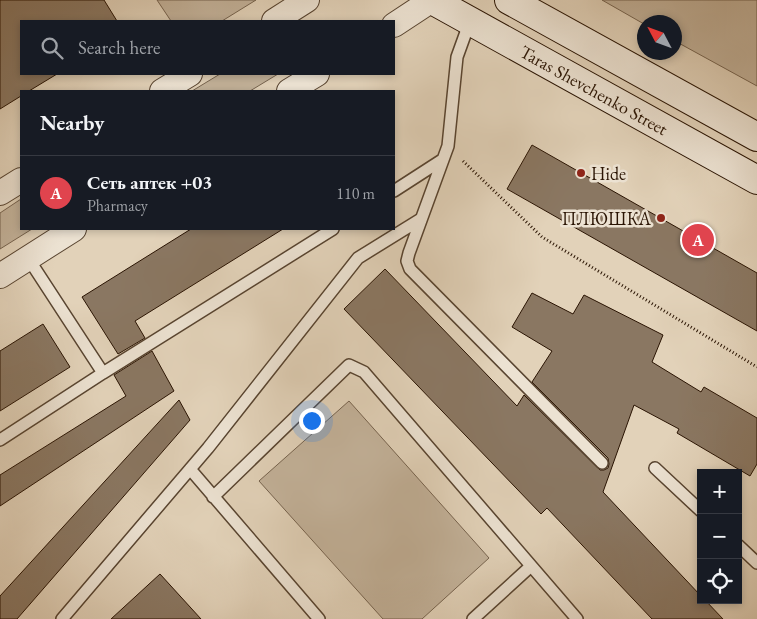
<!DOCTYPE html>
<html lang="en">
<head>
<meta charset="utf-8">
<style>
  body { margin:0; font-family:"EB Garamond",serif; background:#20242c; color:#f1f3f6 }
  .controls { position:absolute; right:15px; bottom:15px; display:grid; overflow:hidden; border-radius:0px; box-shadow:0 2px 8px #0003 }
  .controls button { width:45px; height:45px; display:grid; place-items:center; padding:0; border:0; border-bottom:1px solid #363941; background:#171b24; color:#f1f3f6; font:25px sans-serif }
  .compass { position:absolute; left:637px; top:15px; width:45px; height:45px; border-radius:50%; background:#171b24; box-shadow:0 2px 8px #0003; rotate:311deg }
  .you { position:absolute; left:311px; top:420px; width:18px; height:18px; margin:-12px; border:4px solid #fff; border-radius:50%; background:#1a73e8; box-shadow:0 0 0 8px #1a73e833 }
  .badge { display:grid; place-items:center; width:32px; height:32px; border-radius:50%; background:#d93025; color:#fff; font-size:16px; font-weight:700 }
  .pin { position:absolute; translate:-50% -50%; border:2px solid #fff; box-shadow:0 1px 5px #0006 }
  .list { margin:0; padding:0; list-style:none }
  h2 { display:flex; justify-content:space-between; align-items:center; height:65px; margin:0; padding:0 20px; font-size:21px }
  h2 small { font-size:16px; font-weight:400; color:#9ea1a6 }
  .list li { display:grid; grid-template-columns:32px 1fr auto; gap:15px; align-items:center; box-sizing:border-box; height:75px; padding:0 20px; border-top:1px solid #363941 }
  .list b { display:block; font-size:19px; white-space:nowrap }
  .list p { margin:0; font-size:16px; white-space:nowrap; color:#9ea1a6 }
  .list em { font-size:16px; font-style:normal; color:#9ea1a6 }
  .icon { flex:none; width:28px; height:28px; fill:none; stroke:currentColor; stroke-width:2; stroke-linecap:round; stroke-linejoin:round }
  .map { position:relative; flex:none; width:757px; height:619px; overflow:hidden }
  .search { position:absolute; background:#171b24; box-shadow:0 2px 8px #0003; left:20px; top:20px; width:375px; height:55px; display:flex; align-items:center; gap:12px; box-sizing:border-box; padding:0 18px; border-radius:0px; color:#9ea1a6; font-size:19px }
  .panel { position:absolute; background:#171b24; box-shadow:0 2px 8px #0003; left:20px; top:90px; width:375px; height:140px; border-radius:0px }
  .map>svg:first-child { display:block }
  .green { fill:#c3b29a; stroke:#76634e }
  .building { fill:#8a7762; stroke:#2a1403 }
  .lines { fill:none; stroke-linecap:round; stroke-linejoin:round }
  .lane-casing { stroke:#584430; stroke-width:14 }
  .street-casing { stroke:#584430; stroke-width:26 }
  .secondary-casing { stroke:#2a1403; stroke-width:30 }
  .path { stroke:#2a1403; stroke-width:3; stroke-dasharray:1 2.5; stroke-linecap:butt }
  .lane { stroke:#ece2d2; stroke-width:11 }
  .street { stroke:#ece2d2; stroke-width:24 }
  .secondary { stroke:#ece2d2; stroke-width:28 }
  .poi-dot { fill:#8f2418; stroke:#ece2d2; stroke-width:2 }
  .labels { text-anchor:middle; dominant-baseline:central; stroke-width:5; stroke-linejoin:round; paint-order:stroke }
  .street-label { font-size:18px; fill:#2a1403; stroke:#ece2d2 }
  .poi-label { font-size:18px; fill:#2a1403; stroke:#ece2d2; text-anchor:start }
</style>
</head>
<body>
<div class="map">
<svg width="757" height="619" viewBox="0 0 757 619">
  <rect width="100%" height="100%" fill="#e2d2b9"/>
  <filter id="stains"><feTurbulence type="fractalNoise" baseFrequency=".004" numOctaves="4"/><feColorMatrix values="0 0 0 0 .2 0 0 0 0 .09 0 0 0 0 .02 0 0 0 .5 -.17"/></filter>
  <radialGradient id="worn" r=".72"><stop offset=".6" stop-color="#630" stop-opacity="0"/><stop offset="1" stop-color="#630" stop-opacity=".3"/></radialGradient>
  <path class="green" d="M157 0H256L222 21H171Z
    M602 0H757V86L675 41 674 22H644V24Z
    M220 74H278L250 91H192Z
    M21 199V229H32L0 249V213Z
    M349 401 489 558 422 619H383L259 481Z"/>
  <path class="building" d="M0 0H104L117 21H21V74H57L29 91H21V96L0 109Z
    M532 145 757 273V331L507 189Z
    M191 229H283L135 321 145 338 118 354 82 297Z
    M385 269 517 406 524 395 600 470H604L608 468 609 464 608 458 532 382 552 351 512 327 532 293 573 314 584 295 663 335 652 362 701 392 704 387 757 418V464L750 476 677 433 679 429 634 405 603 492 701 596V600H705L723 619H652L547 508 541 514 344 309Z
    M43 324 70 367 0 411V351Z
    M152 351 174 391 0 506V475L126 396 114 375Z
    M179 400 190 420 17 619H0V596Z
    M160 574 201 619H111Z"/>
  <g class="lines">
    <defs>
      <path id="lane" d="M470 21 457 57 448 146 409 253 407 261 410 269 602 463
        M394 191 442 160
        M103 373 333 229
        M0 440 103 373 28 258
        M655 468 701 511
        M190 469 319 619
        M213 497 349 365 364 372 577 619
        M738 545 757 563
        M62 619 208 448 358 258 421 219
        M473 619 531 566"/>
      <path id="street" d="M274 21 307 0
        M394 25 432 0
        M162 91 190 74
        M289 91 317 74
        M0 193 21 180
        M0 276 74 229"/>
      <path id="secondary" d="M432 0 757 180
        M509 0 757 137"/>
    </defs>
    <use href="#lane" class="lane-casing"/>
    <use href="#street" class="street-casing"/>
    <use href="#secondary" class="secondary-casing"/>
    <path class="path" d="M463 161 542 237 757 367"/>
    <use href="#lane" class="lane"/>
    <use href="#street" class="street"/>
    <use href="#secondary" class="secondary"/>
  </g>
  <g class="poi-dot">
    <circle cx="581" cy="173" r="5"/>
    <circle cx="661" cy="218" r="5"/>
  </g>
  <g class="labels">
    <g class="street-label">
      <text transform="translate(594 90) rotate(29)">Taras Shevchenko Street</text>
    </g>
    <g class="poi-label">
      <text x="591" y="173">Hide</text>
      <text x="651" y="218" text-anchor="end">ПЛЮШКА</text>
    </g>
  </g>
  <rect width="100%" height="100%" filter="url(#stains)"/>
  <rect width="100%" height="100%" fill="url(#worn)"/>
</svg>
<div class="controls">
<button>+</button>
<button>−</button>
<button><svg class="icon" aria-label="locate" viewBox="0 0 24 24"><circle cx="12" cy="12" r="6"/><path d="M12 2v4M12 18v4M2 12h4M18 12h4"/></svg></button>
</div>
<svg class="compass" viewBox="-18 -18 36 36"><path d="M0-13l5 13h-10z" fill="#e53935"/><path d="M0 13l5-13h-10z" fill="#9ea1a6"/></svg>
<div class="you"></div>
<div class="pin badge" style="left:698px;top:240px;background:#e0444e">A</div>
<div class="search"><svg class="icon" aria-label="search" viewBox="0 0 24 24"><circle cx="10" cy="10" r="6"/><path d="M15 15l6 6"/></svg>Search here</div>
<section class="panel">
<h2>Nearby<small></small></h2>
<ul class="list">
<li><span class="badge" style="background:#e0444e">A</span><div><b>Сеть аптек +03</b><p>Pharmacy</p></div><em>110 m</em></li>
</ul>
</section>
</div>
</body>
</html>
